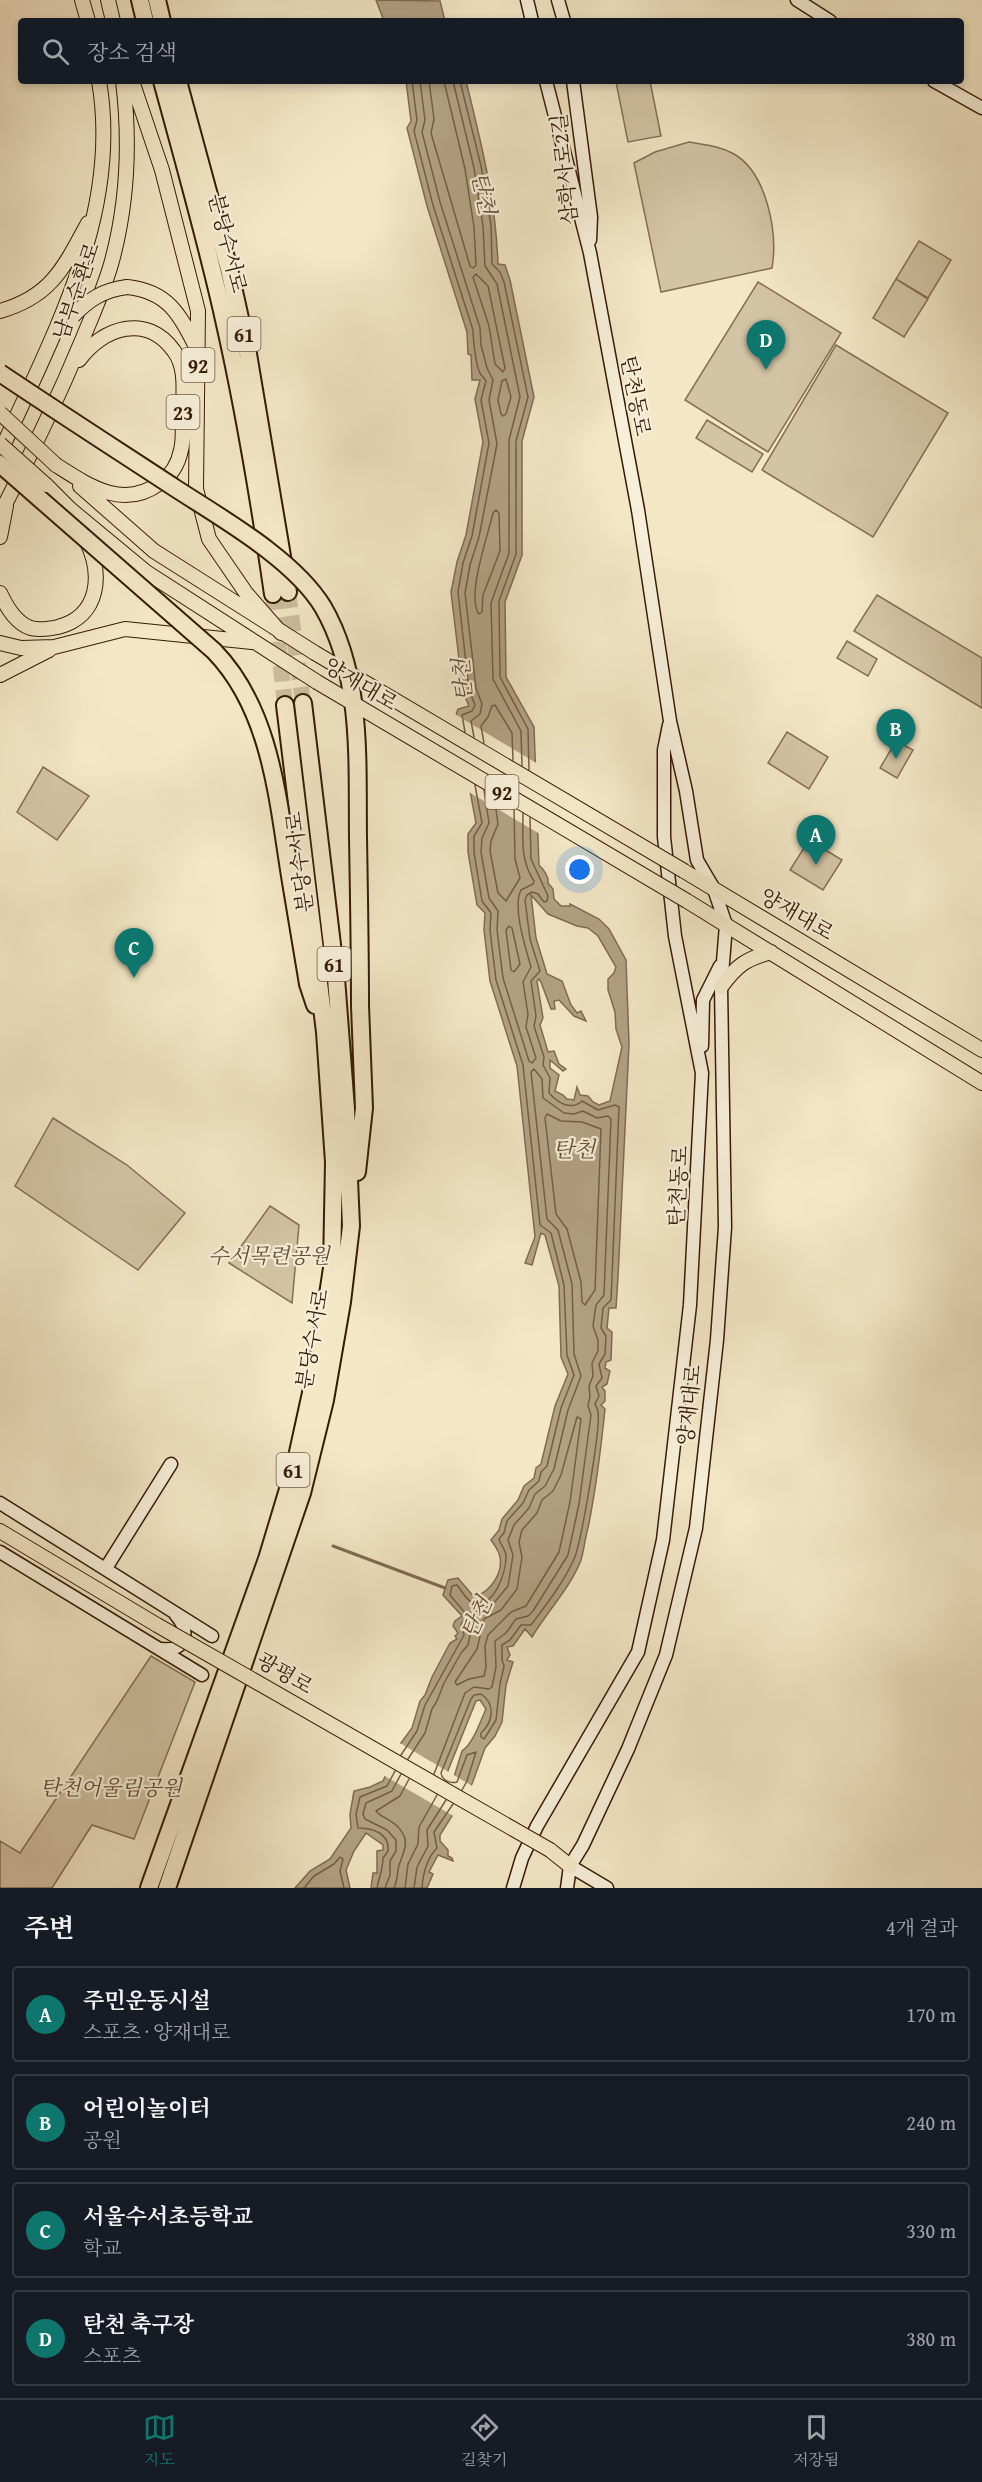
<!DOCTYPE html>
<html lang="ko">
<head>
<meta charset="utf-8">
<style>
  body { margin:0; font-family:"Gentium Book Plus","Noto Serif KR",serif; background:#242831; color:#f1f3f6 }
  .you { position:absolute; left:580px; top:870px; width:21px; height:21px; margin:-15px; border:4px solid #fff; border-radius:50%; background:#1a73e8; box-shadow:0 0 0 9px #1a73e833 }
  .badge { display:grid; place-items:center; width:39px; height:39px; border-radius:50%; background:#0f766e; color:#fff; font-size:20px; font-weight:700 }
  .pin { position:absolute; translate:-50% -50px; filter:drop-shadow(0 2px 3px #0008) }
  .pin::after { content:''; position:absolute; top:32px; width:21px; height:18px; background:inherit; clip-path:polygon(0 0,100% 0,50% 100%) }
  .list { margin:0; padding:0; list-style:none }
  h2 { display:flex; justify-content:space-between; align-items:center; height:78px; margin:0; padding:0 24px; font-size:26px }
  h2 small { font-size:20px; font-weight:400; color:#9ea1a6 }
  .list li { display:grid; grid-template-columns:39px 1fr auto; gap:18px; align-items:center; box-sizing:border-box; height:96px; margin:0 12px 12px; padding:0 12px; border:2px solid #363941; border-radius:6px }
  .list b { display:block; font-size:22px; white-space:nowrap }
  .list p { margin:0; font-size:20px; white-space:nowrap; color:#9ea1a6 }
  .list em { font-size:20px; font-style:normal; color:#9ea1a6 }
  .icon { flex:none; width:33px; height:33px; fill:none; stroke:currentColor; stroke-width:2; stroke-linecap:round; stroke-linejoin:round }
  .map { position:relative; flex:none; width:982px; height:1888px; overflow:hidden }
  .search { position:absolute; background:#171b24; box-shadow:0 3px 9px #0003; left:18px; right:18px; top:18px; height:66px; display:flex; align-items:center; gap:15px; box-sizing:border-box; padding:0 21px; border-radius:6px; color:#9ea1a6; font-size:22px }
  .sheet { height:510px; background:#171b24 }
  nav { display:flex; justify-content:space-around; align-items:center; box-sizing:border-box; height:84px; border-top:2px solid #363941; background:#171b24; font-size:16px; color:#9ea1a6 }
  nav a { display:grid; justify-items:center; gap:3px }
  nav .on { color:#0f766e }
  .map>svg:first-child { display:block }
  .green { fill:#d3c4a5; stroke:#856f55; stroke-width:1.5 }
  .water { fill:#b3a184; stroke:#816b51; stroke-width:1.5; fill-rule:evenodd }
  .pier { fill:#f3e7c6 }
  .lines { fill:none; stroke-linecap:round; stroke-linejoin:round }
  .shore { stroke:#755e44; stroke-width:1.5 }
  .stream { stroke:#816b51; stroke-width:3 }
  .highway-tunnel { stroke:#cdbe9f; stroke-width:16; stroke-dasharray:16 8; stroke-linecap:butt }
  .secondary-casing { stroke:#371a05; stroke-width:15 }
  .primary-casing { stroke:#371a05; stroke-width:16 }
  .highway-casing { stroke:#371a05; stroke-width:20 }
  .secondary { stroke:#f7efda; stroke-width:12 }
  .primary { stroke:#f3e7c6; stroke-width:14 }
  .highway { stroke:#f3e7c6; stroke-width:16 }
  .primary-bridge-casing { stroke:#371a05; stroke-width:16; stroke-linecap:butt }
  .highway-bridge-casing { stroke:#371a05; stroke-width:20; stroke-linecap:butt }
  .primary-bridge { stroke:#f3e7c6; stroke-width:14 }
  .highway-bridge { stroke:#f3e7c6; stroke-width:16 }
  .labels { text-anchor:middle; dominant-baseline:central; stroke-width:4.5; stroke-linejoin:round; paint-order:stroke }
  .shield { fill:#f7efda; stroke:#715a45; stroke-width:1.5 }
  .shield-label { font-size:20px; font-weight:bold; fill:#371a05 }
  .street-label { font-size:21px; fill:#371a05; stroke:#f7efda }
  .park-label { font-size:21px; font-style:italic; fill:#664d35; stroke:#f7efda }
  .water-label { font-size:22px; font-style:italic; fill:#695038; stroke:#f7efda }
</style>
</head>
<body>
<div class="map">
<svg width="982" height="1888" viewBox="0 0 982 1888">
  <rect width="100%" height="100%" fill="#f3e7c6"/>
  <filter id="stains"><feTurbulence type="fractalNoise" baseFrequency=".00333" numOctaves="4"/><feColorMatrix values="0 0 0 0 .2 0 0 0 0 .09 0 0 0 0 .02 0 0 0 .5 -.17"/></filter>
  <radialGradient id="worn" r=".72"><stop offset=".6" stop-color="#630" stop-opacity="0"/><stop offset="1" stop-color="#630" stop-opacity=".3"/></radialGradient>
  <path class="green" d="M623 81H650L661 136 628 142 616 82Z
    M689 142C704 145 720 146 734 154 767 173 778 233 772 268L661 292 634 163 655 152Z
    M919 241 951 260 928 298 896 279Z
    M896 279 928 299 904 337 873 318Z
    M758 282 841 333 768 452 685 400Z
    M836 345 948 413 873 537 762 470Z
    M707 420 763 454 752 472 696 438Z
    M877 595 982 658V708L854 631Z
    M847 641 877 659 868 676 837 658Z
    M787 732 828 757 809 789 768 763Z
    M896 741 913 750 897 778 880 768Z
    M43 767 89 796 57 840 17 812Z
    M809 840 842 860 823 890 790 870Z
    M53 1118 127 1165 185 1213 138 1270 15 1186Z
    M270 1206 299 1225 292 1303 229 1263Z
    M151 1656 195 1682 134 1839 92 1825 52 1888H0V1841L20 1853Z"/>
  <path class="water" d="M376 0 440 1 445 21H384Z
    M406 81H466C481 142 496 201 498 264L505 265 510 280 534 397 522 441V555L505 602 506 677 534 727 539 865C544 870 549 876 548 883L553 889 554 899 561 906H570V904L599 919 609 929 626 960 629 1044 618 1277 616 1308H609L607 1328 612 1332 611 1360 606 1362 605 1368 610 1371 607 1384 602 1387 605 1391V1401L601 1405 605 1409C601 1448 596 1489 588 1528 585 1538 584 1550 581 1560 571 1587 546 1613 532 1637L525 1629 513 1646 507 1647 510 1655 507 1660 513 1662 506 1685 502 1722 495 1736 485 1748 472 1784 440 1835V1841L448 1850V1856L452 1858 453 1861 438 1855 429 1872 433 1874 427 1888H371L373 1873H377V1851L383 1850V1845L366 1833 354 1851 346 1870 350 1888H295L310 1871 330 1859 351 1828 350 1814 354 1791 370 1787 383 1781 401 1743 412 1728 420 1701 425 1695 432 1677 450 1643 457 1639 455 1636 458 1633 453 1626 455 1621 462 1616 443 1595 448 1580 458 1578 474 1597C491 1592 505 1571 499 1553 497 1549 494 1544 491 1540L499 1530 502 1519 518 1500 524 1486 534 1478 536 1468 541 1464 555 1406 568 1374 561 1357 559 1286 545 1235 541 1233 532 1265 525 1263 535 1237 517 1066 490 981 484 930 485 913 477 905 468 852V834L476 823 456 715 458 709 469 706 463 692 451 592 457 562 466 535 483 442 475 399 480 380H472L471 355 468 354 467 332 427 206 407 128 411 121ZM531 895 548 914 577 926 588 928 598 936 616 967 614 973 608 979V990L615 1012 616 1029 622 1047 610 1101 599 1105 593 1102 588 1096 580 1095 577 1087 574 1100 567 1099 563 1095 555 1091 559 1075 550 1068V1060L563 1071 566 1069 559 1064 554 1051 548 1052 540 1025 543 1018 537 981 539 979 541 982 551 1009H555L554 1001 559 1000 574 1016 586 1021 581 1011 577 1013 571 1005 562 981 547 974 536 938ZM480 1700 486 1709C480 1722 473 1744 462 1751L454 1777 447 1773 476 1701Z"/>
  <path class="pier" d="M453 713 538 764 540 834 467 791Z
    M398 1742 474 1787 455 1817 383 1775Z"/>
  <g class="lines">
    <path class="shore" d="M412 81 417 120 414 131 433 205 473 330C473 338 476 367 480 373 481 376 484 377 486 381L481 400 489 443 472 536 463 563 458 592 469 690 475 705 472 711 462 715 465 732
      M420 81 425 120 422 132 440 202 480 328 481 345 487 368 493 380 489 400 497 444 479 537 470 565 465 593 476 688 482 704 480 714 471 721 474 737
      M429 81 434 119 431 133 470 266 473 268 476 265 474 227 465 169 444 81
      M453 81 474 168 483 226 485 266 497 284 520 397 509 440V553L491 603 493 679 521 731 522 766
      M460 81 481 166 491 225 492 264 500 272 504 282 528 397 516 441V554L499 601 500 677 528 729 529 770
      M476 274 488 286 505 368 503 372 495 364 489 326 473 277Z
      M506 379 511 397 506 414 503 416 501 414 498 400 502 381Z
      M496 510 499 513 500 551 483 595 482 612 479 614C466 597 488 535 493 513Z
      M484 743 481 726 488 717 492 706 495 705 512 733 513 760
      M484 790 489 823 482 838 481 852 489 898 498 911 497 930 503 978 529 1061 532 1063 536 1058 526 1027 528 1014 523 982 531 967C526 949 512 907 521 890L533 884 534 881C520 860 523 838 523 813
      M494 796 498 824 491 841 490 851 498 893 506 901 520 878 515 859 514 808
      M509 926 512 928 520 964 514 972 511 970 506 930Z
      M547 1114 561 1121 582 1122 601 1129 595 1290 585 1305 582 1302 581 1282 567 1229 556 1214 545 1118Z
      M577 1417 581 1419 570 1502 559 1552 526 1606 511 1612 488 1635 485 1646 486 1667 484 1676 469 1679 457 1685 455 1682 477 1649 484 1619 501 1610 517 1589 522 1557 519 1542 522 1530 537 1513 542 1500 553 1491 561 1475Z
      M401 1755 417 1731 425 1705 464 1635 461 1625 467 1615 450 1595 452 1586 457 1585C461 1590 467 1601 473 1603 495 1608 506 1572 506 1556 506 1550 500 1544 499 1539L504 1533 507 1521 523 1503 529 1490 539 1481 541 1472 547 1466 561 1408 574 1375 567 1355 564 1285 551 1233 540 1225 523 1065 496 980 490 930 491 913 482 901 474 852V836L482 823 475 785
      M408 1759 425 1733 432 1709 437 1701 444 1683 461 1653 468 1645 475 1612 493 1604 508 1586 513 1555 508 1540 514 1525 529 1508 535 1494 545 1486 554 1469 568 1410 581 1376 574 1354 572 1284 558 1230 547 1219 531 1072 534 1069 542 1079 543 1098 564 1113 574 1114 583 1111 597 1118 608 1116 611 1119 604 1295 596 1305 593 1326 598 1340V1351L592 1363 593 1376 589 1386 590 1396 588 1406 591 1415 579 1504 568 1555 533 1611 528 1616 516 1619 506 1633 495 1641 496 1667 492 1687 489 1689 474 1687 465 1693 434 1774
      M462 1790 467 1781 476 1752 467 1755 457 1782C450 1784 442 1780 441 1773L471 1699 474 1695 481 1694C496 1704 493 1722 481 1733V1737L484 1739 496 1720 500 1684 504 1666 502 1660V1645L510 1640 521 1625H531C546 1605 564 1582 574 1559 581 1544 601 1427 598 1412 598 1409 596 1407 595 1404L599 1396 596 1386 602 1378 599 1364 605 1354 606 1336 601 1328 603 1308 611 1300 612 1277 619 1107 615 1105 598 1110 582 1101C571 1111 558 1103 549 1093L550 1078 543 1065 544 1057 534 1026 536 1016 531 981 540 971 530 939 525 900 527 895 532 892 538 894 544 902 547 901 548 896 531 859 530 818
      M304 1888 314 1876 334 1864 340 1857 343 1859 340 1871 344 1888
      M377 1888C379 1877 383 1869 383 1858L388 1851C390 1833 372 1828 358 1828L356 1814 360 1797 387 1786 395 1771
      M385 1888 390 1875V1861L396 1851V1840L387 1830 365 1819 363 1814 366 1803 392 1791 401 1774
      M394 1888C398 1880 397 1872 399 1865 405 1849 411 1839 396 1825 389 1819 381 1817 376 1811L400 1796 409 1779
      M405 1888 408 1864 418 1844 419 1827 437 1795
      M414 1888 417 1867 428 1846 427 1830 446 1800
      M422 1888C423 1874 426 1859 437 1848L434 1832 453 1804"/>
    <path class="stream" d="M333 1546 445 1588"/>
    <path class="highway-tunnel" d="M288 592 303 703
      M273 594 285 705"/>
    <defs>
      <path id="secondary" d="M527 0 532 21
        M558 0 564 21
        M797 0 830 21
        M546 81 590 253 638 510 670 721 686 791 697 860 714 889 726 925 721 987 725 1227 717 1340 696 1528 666 1655 628 1749 583 1845 570 1866 567 1888
        M573 81 591 217 590 240
        M934 81 982 108
        M702 1046 703 1000 720 966
        M0 1503 212 1636
        M0 1552 202 1675
        M106 1568 171 1464
        M161 1649C186 1652 191 1632 176 1615
        M570 1866 607 1888
        M513 1888 522 1858 537 1826 638 1652 663 1540 690 1305 702 1073 675 936 664 837V750L669 725"/>
      <path id="primary" d="M82 0 88 21
        M108 0 113 21
        M132 81 162 170 198 311 196 489 209 539 246 593 281 633
        M127 287C167 291 180 314 196 347
        M0 311C52 296 64 267 88 223
        M0 453C52 336 122 214 99 81
        M56 465C89 486 123 510 160 483 172 475 178 465 181 450 184 439 182 425 183 413 183 393 187 368 174 351 147 313 103 327 79 360
        M46 485 70 509 146 572 317 682
        M80 486 154 551 315 653
        M0 514C30 457 58 398 83 338 94 311 106 285 113 257 128 199 130 140 123 81
        M0 537 6 506
        M0 593C6 605 13 619 26 626 34 631 48 629 58 627 100 616 103 574 86 540
        M0 643 21 648 54 647 125 629 252 642
        M0 675 49 650
        M684 871 982 1050
        M687 901 982 1083
        M721 987C737 965 746 959 771 952
        M0 1531 157 1625
        M550 1850 570 1866"/>
      <path id="highway" d="M140 0 145 21
        M157 0 162 21
        M162 81C184 162 207 242 225 324 245 413 260 504 273 594
        M178 81 229 269 248 354 288 592
        M292 888 308 984 315 1005
        M357 1172 364 1108 360 1006
        M149 1888 267 1559 295 1466 318 1361 332 1268 334 1162 325 1032 285 705
        M167 1888 302 1493 325 1400 342 1302 351 1226 346 1109 336 978 303 703"/>
    </defs>
    <use href="#secondary" class="secondary-casing"/>
    <use href="#primary" class="primary-casing"/>
    <use href="#highway" class="highway-casing"/>
    <use href="#secondary" class="secondary"/>
    <use href="#primary" class="primary"/>
    <use href="#highway" class="highway"/>
    <defs>
      <path id="primary-bridge" d="M73 316C89 299 104 290 127 287
        M0 413 56 465
        M0 444 46 485
        M315 653 684 871
        M317 682 687 901
        M157 1625 550 1850"/>
      <path id="highway-bridge" d="M0 373C58 412 117 450 175 488 221 518 294 559 323 607 363 676 357 761 358 838 359 894 360 950 360 1006
        M0 464 214 651C274 713 278 807 292 888"/>
    </defs>
    <use href="#primary-bridge" class="primary-bridge-casing"/>
    <use href="#highway-bridge" class="highway-bridge-casing"/>
    <use href="#primary-bridge" class="primary-bridge"/>
    <use href="#highway-bridge" class="highway-bridge"/>
  </g>
  <g class="labels">
    <g class="shield">
      <rect x="227.5" y="317" width="33" height="34" rx="4.5"/>
      <rect x="181.5" y="348" width="33" height="34" rx="4.5"/>
      <rect x="166.5" y="395" width="33" height="34" rx="4.5"/>
      <rect x="485.5" y="775" width="33" height="34" rx="4.5"/>
      <rect x="317.5" y="947" width="33" height="34" rx="4.5"/>
      <rect x="276.5" y="1453" width="33" height="34" rx="4.5"/>
    </g>
    <g class="shield-label">
      <text x="244" y="334">61</text>
      <text x="198" y="365">92</text>
      <text x="183" y="412">23</text>
      <text x="502" y="792">92</text>
      <text x="334" y="964">61</text>
      <text x="293" y="1470">61</text>
    </g>
    <g class="street-label">
      <text transform="translate(564 169) rotate(-96)">삼학사로2길</text>
      <text transform="translate(228 243) rotate(76)">분당수서로</text>
      <text transform="translate(76 291) rotate(-71)">남부순환로</text>
      <text transform="translate(636 396) rotate(79)">탄천동로</text>
      <text transform="translate(361 684) rotate(31)">양재대로</text>
      <text transform="translate(299 862) rotate(-97)">분당수서로</text>
      <text transform="translate(797 914) rotate(30)">양재대로</text>
      <text transform="translate(678 1186) rotate(-87)">탄천동로</text>
      <text transform="translate(312 1339) rotate(-80)">분당수서로</text>
      <text transform="translate(689 1405) rotate(-84)">양재대로</text>
      <text transform="translate(285 1673) rotate(30)">광평로</text>
    </g>
    <g class="park-label">
      <text x="269" y="1255">수서목련공원</text>
      <text x="111" y="1787">탄천어울림공원</text>
    </g>
    <g class="water-label">
      <text transform="translate(484 193) rotate(78)">탄천</text>
      <text transform="translate(462 680) rotate(-95)">탄천</text>
      <text x="574" y="1149">탄천</text>
      <text transform="translate(476 1617) rotate(-65)">탄천</text>
    </g>
  </g>
  <rect width="100%" height="100%" filter="url(#stains)"/>
  <rect width="100%" height="100%" fill="url(#worn)"/>
</svg>
<div class="you"></div>
<div class="pin badge" style="left:816px;top:865px">A</div>
<div class="pin badge" style="left:896px;top:759px">B</div>
<div class="pin badge" style="left:134px;top:978px">C</div>
<div class="pin badge" style="left:766px;top:370px">D</div>
<div class="search"><svg class="icon" aria-label="search" viewBox="0 0 24 24"><circle cx="10" cy="10" r="6"/><path d="M15 15l6 6"/></svg>장소 검색</div>
</div>
<section class="sheet">
<h2>주변<small>4개 결과</small></h2>
<ul class="list">
<li><span class="badge">A</span><div><b>주민운동시설</b><p>스포츠 · 양재대로</p></div><em>170 m</em></li>
<li><span class="badge">B</span><div><b>어린이놀이터</b><p>공원</p></div><em>240 m</em></li>
<li><span class="badge">C</span><div><b>서울수서초등학교</b><p>학교</p></div><em>330 m</em></li>
<li><span class="badge">D</span><div><b>탄천 축구장</b><p>스포츠</p></div><em>380 m</em></li>
</ul>
</section>
<nav>
<a class="on"><svg class="icon" aria-label="map" viewBox="0 0 24 24"><path d="M3 6l6-2 6 2 6-2v14l-6 2-6-2-6 2zM9 4v14M15 6v14"/></svg>지도</a>
<a><svg class="icon" aria-label="directions" viewBox="0 0 24 24"><path d="M12 3l9 9-9 9-9-9zM9 14v-3h6M13 9l2 2-2 2"/></svg>길찾기</a>
<a><svg class="icon" aria-label="saved" viewBox="0 0 24 24"><path d="M7 4h10v16l-5-4-5 4z"/></svg>저장됨</a>
</nav>
</body>
</html>
